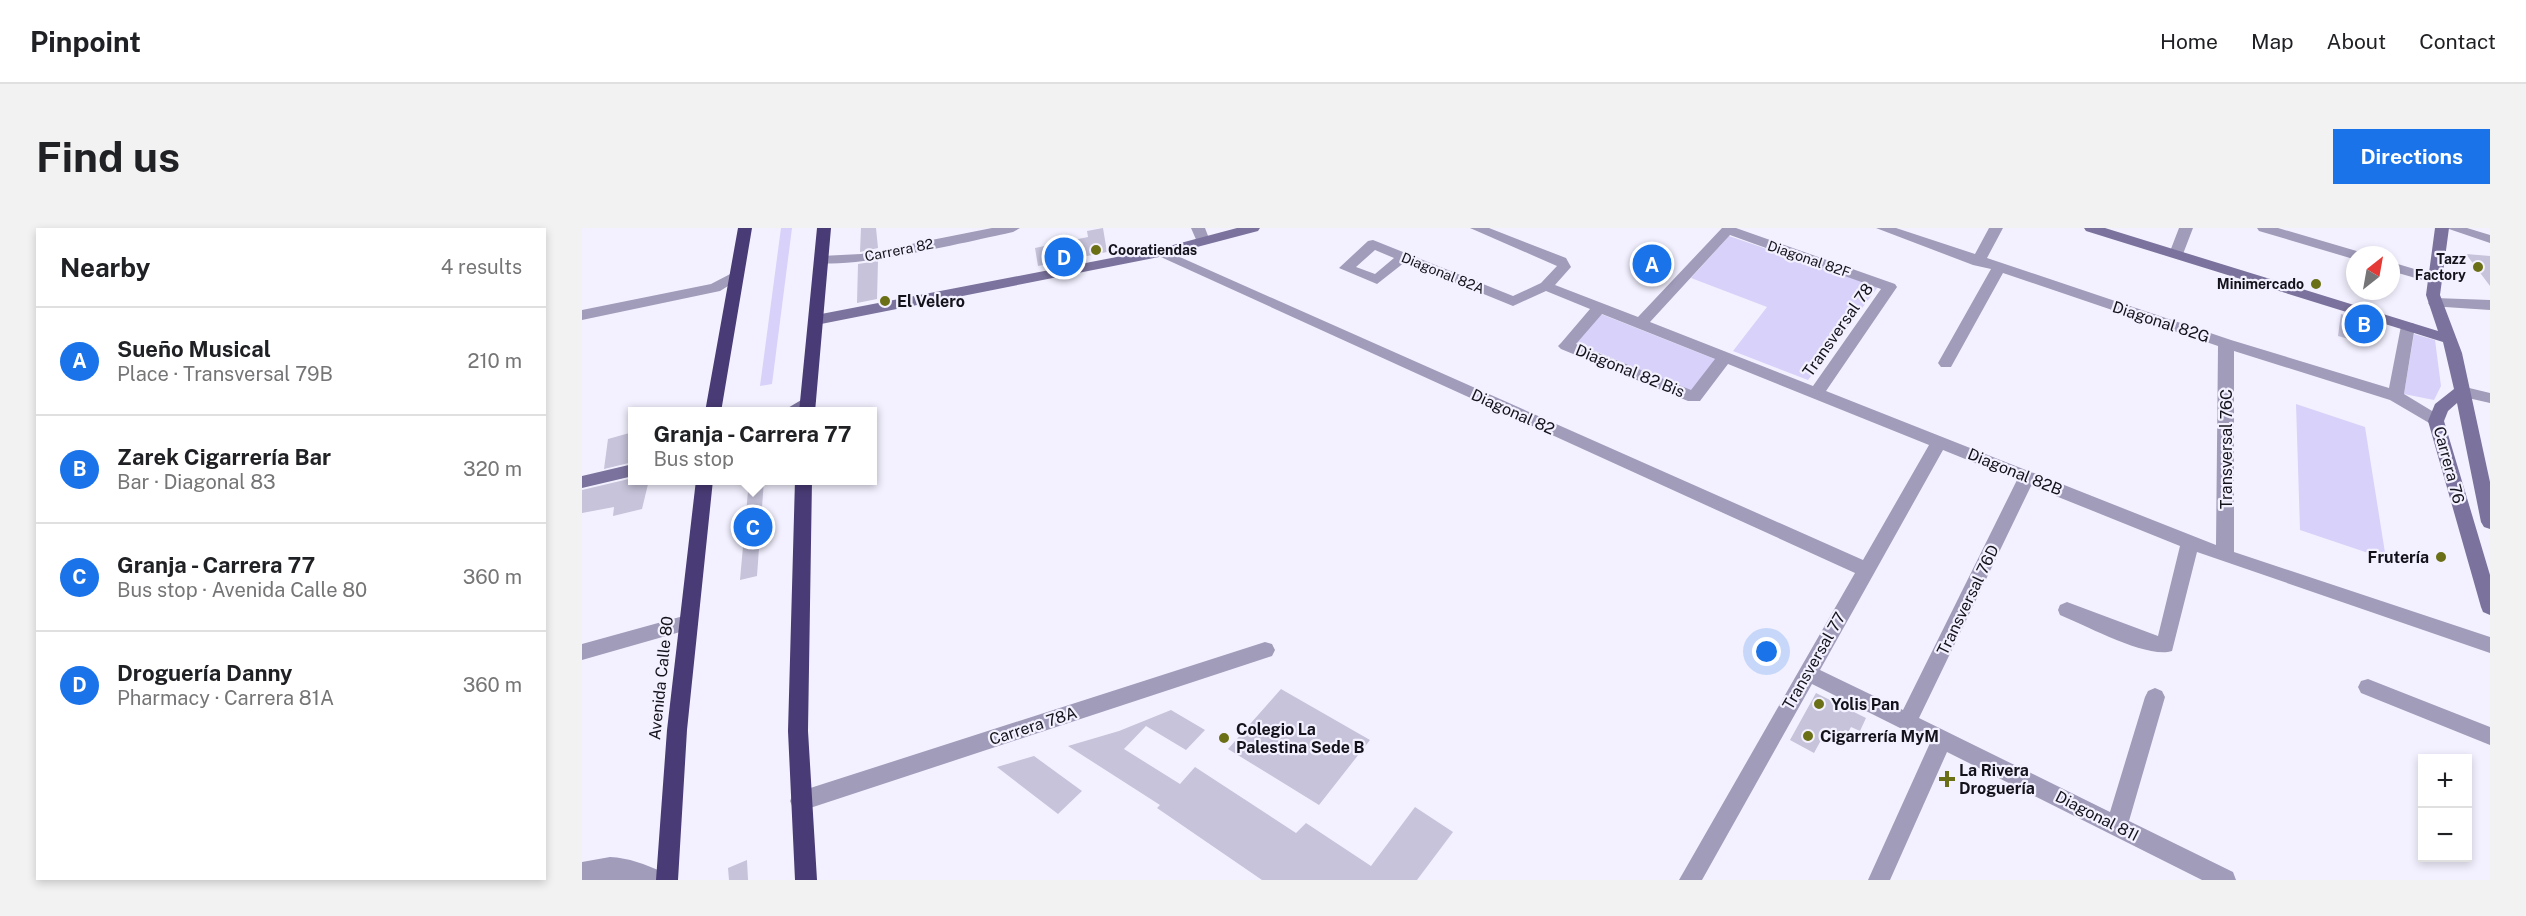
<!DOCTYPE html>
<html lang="en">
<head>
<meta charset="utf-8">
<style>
  body { margin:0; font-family:"Public Sans",sans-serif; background:#f2f2f2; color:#202124 }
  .controls { position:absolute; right:18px; bottom:18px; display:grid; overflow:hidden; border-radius:0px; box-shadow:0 3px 9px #0003 }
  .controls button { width:54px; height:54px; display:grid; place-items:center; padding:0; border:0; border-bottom:2px solid #e0e0e0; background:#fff; color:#202124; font:30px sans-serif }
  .compass { position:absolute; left:1764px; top:18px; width:54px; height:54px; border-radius:50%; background:#fff; box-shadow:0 3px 9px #0003; rotate:31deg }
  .you { position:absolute; left:1185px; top:424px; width:21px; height:21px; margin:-15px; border:4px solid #fff; border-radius:50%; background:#1a73e8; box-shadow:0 0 0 9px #1a73e833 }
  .badge { display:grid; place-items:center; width:39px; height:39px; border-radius:50%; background:#1a73e8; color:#fff; font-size:20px; font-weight:700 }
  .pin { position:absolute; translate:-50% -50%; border:3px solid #fff; box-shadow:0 2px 6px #0006 }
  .popup { position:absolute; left:46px; top:179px; width:249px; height:78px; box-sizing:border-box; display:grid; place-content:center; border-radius:0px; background:#fff; filter:drop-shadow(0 2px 4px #0005); font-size:20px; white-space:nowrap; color:#757577 }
  .popup b { font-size:22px; color:#202124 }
  .popup::after { content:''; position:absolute; left:50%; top:100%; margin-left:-12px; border:12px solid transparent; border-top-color:#fff }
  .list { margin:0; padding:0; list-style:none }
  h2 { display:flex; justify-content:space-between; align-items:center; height:78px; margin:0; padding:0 24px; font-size:26px }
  h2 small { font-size:20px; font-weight:400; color:#757577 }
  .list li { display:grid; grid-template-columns:39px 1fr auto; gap:18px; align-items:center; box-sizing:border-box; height:108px; padding:0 24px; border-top:2px solid #e0e0e0 }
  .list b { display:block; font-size:22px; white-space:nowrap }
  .list p { margin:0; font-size:20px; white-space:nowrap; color:#757577 }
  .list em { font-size:20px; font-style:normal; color:#757577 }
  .map { position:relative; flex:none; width:1908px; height:652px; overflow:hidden; border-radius:0px }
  header { display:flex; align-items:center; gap:36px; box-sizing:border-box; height:84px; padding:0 30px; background:#fff; border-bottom:2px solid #e0e0e0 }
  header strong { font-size:28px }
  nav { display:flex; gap:33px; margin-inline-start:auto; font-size:21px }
  .intro { display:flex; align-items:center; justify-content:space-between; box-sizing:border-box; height:144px; padding:0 36px }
  h1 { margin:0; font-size:42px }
  .button { padding:15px 27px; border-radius:0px; background:#1a73e8; color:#fff; font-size:21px; font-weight:700 }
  main { display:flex; gap:36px; padding:0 36px }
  aside { flex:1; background:#fff; border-radius:0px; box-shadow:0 3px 9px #0003 }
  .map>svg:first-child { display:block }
  .green { fill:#d8d1f9 }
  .building { fill:#c6c3da }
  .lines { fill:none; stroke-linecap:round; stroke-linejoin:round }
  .street { fill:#a19cba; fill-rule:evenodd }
  .secondary { fill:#7b739d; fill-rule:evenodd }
  .highway { fill:#493b75; fill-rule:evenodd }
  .poi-dot { fill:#6b7016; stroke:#f3f1ff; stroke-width:2 }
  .labels { text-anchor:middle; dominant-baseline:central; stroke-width:4.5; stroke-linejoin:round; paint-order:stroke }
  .far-street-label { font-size:14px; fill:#14121a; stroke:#f3f1ff }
  .far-poi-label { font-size:14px; font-weight:bold; fill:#14121a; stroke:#f3f1ff; text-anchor:end }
  .poi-label { font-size:16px; font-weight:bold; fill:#14121a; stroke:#f3f1ff; text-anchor:start }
  .street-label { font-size:16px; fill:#14121a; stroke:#f3f1ff }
</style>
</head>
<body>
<header>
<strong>Pinpoint</strong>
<nav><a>Home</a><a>Map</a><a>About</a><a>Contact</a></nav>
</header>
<div class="intro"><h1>Find us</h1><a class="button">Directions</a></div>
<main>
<aside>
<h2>Nearby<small>4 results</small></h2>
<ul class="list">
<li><span class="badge">A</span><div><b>Sueño Musical</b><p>Place · Transversal 79B</p></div><em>210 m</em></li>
<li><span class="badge">B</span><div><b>Zarek Cigarrería Bar</b><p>Bar · Diagonal 83</p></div><em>320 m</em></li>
<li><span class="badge">C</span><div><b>Granja - Carrera 77</b><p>Bus stop · Avenida Calle 80</p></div><em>360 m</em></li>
<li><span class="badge">D</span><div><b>Droguería Danny</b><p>Pharmacy · Carrera 81A</p></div><em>360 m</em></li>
</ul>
</aside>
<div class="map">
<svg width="1908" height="652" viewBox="0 0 1908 652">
  <rect width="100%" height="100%" fill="#f3f1ff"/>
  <path class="green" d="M199 0H210L190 156 178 158Z
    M1147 8 1296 59 1226 152 1151 123 1185 79 1109 50Z
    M1019 86 1135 132 1109 163 994 115Z
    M1832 106 1853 112 1859 158 1852 172 1822 166Z
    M1714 176 1783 199 1804 331 1718 302Z"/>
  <path class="building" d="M279 0H294L296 20 278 24Z
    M521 0 525 24 456 38 453 20 506 9 505 3Z
    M1884 26 1908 28V58Z
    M296 33 295 71 275 75 276 36Z
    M1759 86 1791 95 1789 117 1756 108Z
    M51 204V234L22 241 26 211Z
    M51 250V252H67L60 281 31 288 32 279 0 285V262Z
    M167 252H182L175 348 158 352Z
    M699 461 788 512 737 577 646 521Z
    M1234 465 1284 490 1278 503 1269 499 1262 512 1244 503 1232 525 1208 512Z
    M589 482 623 502 604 522 564 498 542 521 598 556 613 539 714 605 724 595 789 638 833 579 871 604 835 652H680L575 580 578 577 486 518 537 503Z
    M452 528 500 563 476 586 415 539Z
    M165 632 166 652H147L146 640Z"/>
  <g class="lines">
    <path class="street" d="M410 0H438L431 4C403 10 246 47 232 32L239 28 279 26Z
      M609 0H623L628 13 626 16H616Z
      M888 0H907L984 30 989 39 973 57 1056 89 1140 0H1154L1313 56 1315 59 1244 163 1634 317 1636 118 1421 45 1369 139H1359L1356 135 1409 41 1391 37 1294 0H1314L1393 26 1407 0H1421L1405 30 1649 112 1807 160 1819 98 1821 95H1831L1833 98 1822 166 1860 189 1862 193 1860 197 1854 199 1808 172 1652 123V324L1908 409V425L1615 324 1590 423C1565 431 1503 397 1478 387L1476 382 1478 377 1485 374 1576 408 1598 318 1449 258 1337 490 1528 584 1563 469 1566 463 1573 460 1580 463 1583 469 1547 593 1651 644 1654 652H1620L1365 524 1308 652H1286L1348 515 1230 456 1120 652H1097L1273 345 570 25 572 22H582L1281 332 1347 217 1146 136 1118 173H1106L979 121 976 118 979 115 1008 81 964 63 931 78 823 34 795 56 757 40 786 13 791 12 931 68 959 55 975 38ZM1148 7 1299 61 1231 158 1068 94ZM793 22 812 30 793 46 774 39ZM1020 86 1133 131 1109 162 994 116ZM1361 222 1435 252 1321 482 1238 442Z
      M1597 0H1611L1601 26 1594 30 1587 26Z
      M1675 0H1696L1778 24 1780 27H1773V31L1768 30 1677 3Z
      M1864 0H1885L1908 7V15Z
      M1809 34 1856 48 1858 51 1851 55 1809 43Z
      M154 43 159 44V50L138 63 0 92V82L129 56Z
      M1853 70 1908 72V82L1848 78 1846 75Z
      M1879 158 1908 165V175L1873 167 1871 163Z
      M105 387 112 390 114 395 112 400 0 432V416Z
      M683 414 690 416 693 422 690 428 219 583 211 580 208 573 211 566 219 563Z
      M1786 451 1908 499V517L1779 465 1776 459 1779 453Z
      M28 629C47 630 63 636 80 644L83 652H0V634Z"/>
    <path class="secondary" d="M655 0H678L676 3 577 29 234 97 227 92 234 87 576 21Z
      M1502 0H1523L1856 103 1844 67 1853 0H1867L1858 67 1880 125 1908 254V301L1902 299 1899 294 1875 175 1866 183 1862 193 1908 347V387L1901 384 1899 379 1846 193 1853 176 1872 161 1861 114 1504 3Z
      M226 168 234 173C225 185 213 184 199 184Z
      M51 236V248L0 260V248Z"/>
    <path class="highway" d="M156 0H170L139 184H123Z
      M235 0H249L233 184H217Z
      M114 252H131L105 502 96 652H74L85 502Z
      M213 252H230L226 503 235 652H213L206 503Z"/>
  </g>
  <g class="poi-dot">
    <circle cx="514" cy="22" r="6"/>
    <circle cx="1896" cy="39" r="6"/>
    <circle cx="1734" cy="56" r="6"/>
    <circle cx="303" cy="73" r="6"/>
    <circle cx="1859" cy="329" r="6"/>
    <circle cx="1237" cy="476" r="6"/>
    <circle cx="1226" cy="508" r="6"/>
    <circle cx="642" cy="510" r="6"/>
    <path d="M1362 542h6v6h6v6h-6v6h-6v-6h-6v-6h6z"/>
  </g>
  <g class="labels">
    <g class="far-street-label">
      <text transform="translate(317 22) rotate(-11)">Carrera 82</text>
      <text transform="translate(1227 31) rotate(19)">Diagonal 82F</text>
      <text transform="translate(861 45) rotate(22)">Diagonal 82A</text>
    </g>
    <g class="far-poi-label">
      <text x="526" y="22" text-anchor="start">Cooratiendas</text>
      <text x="1884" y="31">Tazz<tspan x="1884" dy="16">Factory</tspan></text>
      <text x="1722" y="56">Minimercado</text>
    </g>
    <g class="poi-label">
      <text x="315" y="73">El Velero</text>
      <text x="1847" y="329" text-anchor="end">Frutería</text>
      <text x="1249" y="476">Yolis Pan</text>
      <text x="654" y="501">Colegio La<tspan x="654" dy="18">Palestina Sede B</tspan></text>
      <text x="1238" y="508">Cigarrería MyM</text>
      <text x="1377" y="542">La Rivera<tspan x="1377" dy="18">Droguería</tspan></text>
    </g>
    <g class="street-label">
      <text transform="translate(1579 94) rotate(18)">Diagonal 82G</text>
      <text transform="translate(1256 102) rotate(-55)">Transversal 78</text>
      <text transform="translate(1048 143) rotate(22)">Diagonal 82 Bis</text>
      <text transform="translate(931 184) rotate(24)">Diagonal 82</text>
      <text transform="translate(1644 221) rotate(-90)">Transversal 76C</text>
      <text transform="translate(1867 237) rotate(75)">Carrera 76</text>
      <text transform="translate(1433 244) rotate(22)">Diagonal 82B</text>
      <text transform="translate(1386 372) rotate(-64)">Transversal 76D</text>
      <text transform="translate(1232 433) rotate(-60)">Transversal 77</text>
      <text transform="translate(79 450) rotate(-84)">Avenida Calle 80</text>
      <text transform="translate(451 498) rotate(-18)">Carrera 78A</text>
      <text transform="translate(1515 588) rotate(27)">Diagonal 81I</text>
    </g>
  </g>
</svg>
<div class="controls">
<button>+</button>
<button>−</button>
</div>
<svg class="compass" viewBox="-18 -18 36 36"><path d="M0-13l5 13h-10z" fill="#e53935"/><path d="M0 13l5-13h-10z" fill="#757577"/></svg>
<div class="you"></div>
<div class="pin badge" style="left:1070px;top:36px">A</div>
<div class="pin badge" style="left:1782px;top:96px">B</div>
<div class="pin badge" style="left:171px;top:299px">C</div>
<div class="popup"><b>Granja - Carrera 77</b>Bus stop</div>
<div class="pin badge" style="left:482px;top:29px">D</div>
</div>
</main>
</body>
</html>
